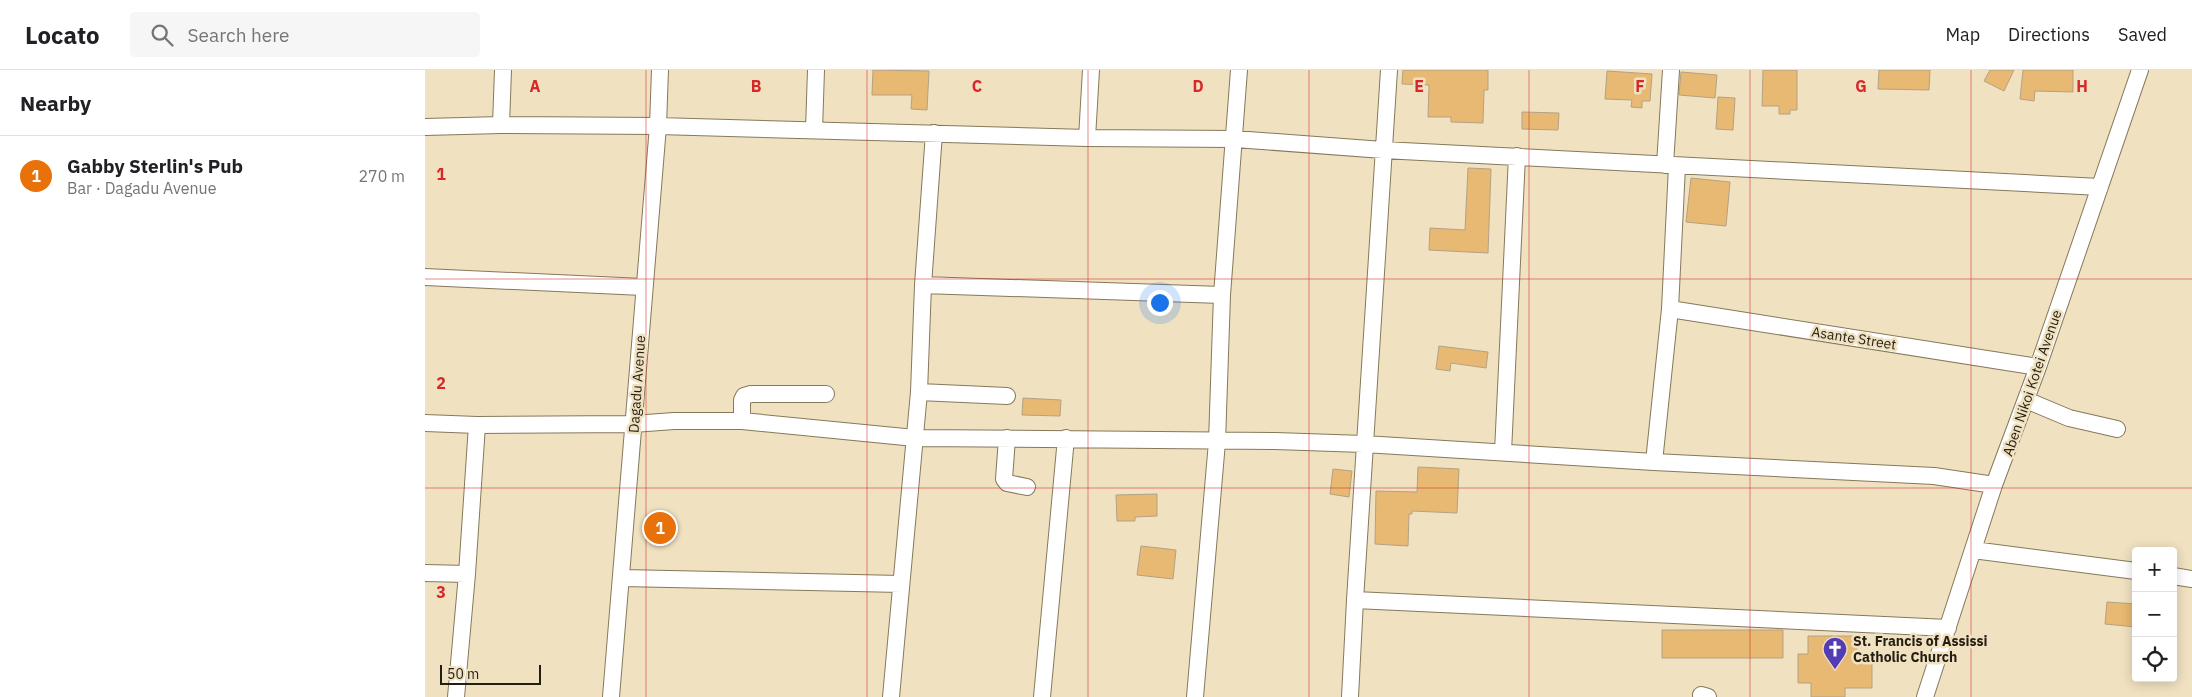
<!DOCTYPE html>
<html lang="en">
<head>
<meta charset="utf-8">
<style>
  body { margin:0; font-family:"IBM Plex Sans",sans-serif; background:#f6f6f6; color:#202124 }
  .controls { position:absolute; right:15px; bottom:15px; display:grid; overflow:hidden; border-radius:5px; box-shadow:0 2px 12px #0003 }
  .controls button { width:45px; height:45px; display:grid; place-items:center; padding:0; border:0; border-bottom:1px solid #e0e0e0; background:#fff; color:#202124; font:25px sans-serif }
  .scale { position:absolute; left:15px; bottom:12px; width:101px; box-sizing:border-box; padding-left:5px; border:2px solid #231e12; border-top:0; font-size:14px; line-height:18px; white-space:nowrap; color:#231e12; -webkit-text-stroke:4px #f0e1c1; paint-order:stroke }
  .you { position:absolute; left:734px; top:232px; width:18px; height:18px; margin:-12px; border:4px solid #fff; border-radius:50%; background:#1a73e8; box-shadow:0 0 0 8px #1a73e833 }
  .badge { display:grid; place-items:center; width:32px; height:32px; border-radius:50%; background:#533db5; color:#fff; font-size:16px; font-weight:700 }
  .pin { position:absolute; translate:-50% -50%; border:2px solid #fff; box-shadow:0 1px 5px #0006 }
  .list { margin:0; padding:0; list-style:none }
  h2 { display:flex; justify-content:space-between; align-items:center; height:65px; margin:0; padding:0 20px; font-size:21px }
  h2 small { font-size:16px; font-weight:400; color:#757577 }
  .list li { display:grid; grid-template-columns:32px 1fr auto; gap:15px; align-items:center; box-sizing:border-box; height:80px; padding:0 20px; border-top:1px solid #e0e0e0 }
  .list b { display:block; font-size:19px; white-space:nowrap }
  .list p { margin:0; font-size:16px; white-space:nowrap; color:#757577 }
  .list em { font-size:16px; font-style:normal; color:#757577 }
  .icon { flex:none; width:28px; height:28px; fill:none; stroke:currentColor; stroke-width:2; stroke-linecap:round; stroke-linejoin:round }
  .map { position:relative; flex:none; width:1767px; height:627px; overflow:hidden }
  header { display:flex; align-items:center; gap:30px; box-sizing:border-box; height:70px; padding:0 25px; background:#fff; border-bottom:1px solid #e0e0e0 }
  header strong { font-size:24px }
  nav { display:flex; gap:28px; margin-inline-start:auto; font-size:18px }
  .search { width:350px; height:45px; background:#f6f6f6; display:flex; align-items:center; gap:12px; box-sizing:border-box; padding:0 18px; border-radius:5px; color:#757577; font-size:19px }
  main { display:flex }
  aside { flex:1; background:#fff }
  .map>svg:first-child { display:block }
  .building { fill:#e7b972; stroke:#b4a185 }
  .lines { fill:none; stroke-linecap:round; stroke-linejoin:round }
  .minor-casing { stroke:#86785b; stroke-width:18 }
  .minor { stroke:#fff; stroke-width:16 }
  .grid { fill:none; stroke:#d62828; stroke-width:1; stroke-opacity:0.55 }
  .labels { text-anchor:middle; dominant-baseline:central; stroke-width:5; stroke-linejoin:round; paint-order:stroke }
  .street-label { font-size:14px; fill:#231e12; stroke:#f0e1c1 }
  .poi-label { font-size:14px; font-weight:bold; fill:#231e12; stroke:#f0e1c1; text-anchor:start }
  .grid-label { font-size:16px; text-anchor:middle; font-weight:bold; fill:#d62828; stroke:#f0e1c1; stroke-width:5; stroke-linejoin:round; paint-order:stroke }
</style>
</head>
<body>
<header>
<strong>Locato</strong>
<div class="search"><svg class="icon" aria-label="search" viewBox="0 0 24 24"><circle cx="10" cy="10" r="6"/><path d="M15 15l6 6"/></svg>Search here</div>
<nav><a>Map</a><a>Directions</a><a>Saved</a></nav>
</header>
<main>
<aside>
<h2>Nearby<small></small></h2>
<ul class="list">
<li><span class="badge" style="background:#e8710a">1</span><div><b>Gabby Sterlin's Pub</b><p>Bar · Dagadu Avenue</p></div><em>270 m</em></li>
</ul>
</aside>
<div class="map">
<svg width="1767" height="627" viewBox="0 0 1767 627">
  <rect width="100%" height="100%" fill="#f0e1c1"/>
  <path class="building" d="M448 0 504 1 502 40 486 39 487 25H447Z
    M978 0H1063V20H1059L1058 53 1026 52V47H1003L1004 15 977 14Z
    M1338 0H1372V40H1365V44H1354V36H1337Z
    M1454 0H1505L1504 20 1453 19Z
    M1565 0H1589L1579 21 1559 11Z
    M1598 0H1648V22L1610 21 1609 31 1595 29Z
    M1182 1 1227 4 1225 31H1217V38L1206 37 1207 30 1180 29Z
    M1256 2 1292 5 1290 28 1254 25Z
    M1293 27 1310 28 1308 60 1291 59Z
    M1097 42 1134 43 1133 60 1097 59Z
    M1043 98 1066 99 1063 183 1004 180 1005 158 1040 160Z
    M1266 108 1305 112 1301 156 1261 152Z
    M1014 276 1063 282 1061 298 1026 293 1025 301 1011 299Z
    M598 328 636 330 635 346 597 345Z
    M993 397 1034 399 1032 443 987 441V444H984L983 476 950 474 951 421 992 422Z
    M908 399 927 401 924 427 905 424Z
    M732 424V446L710 447V451H692L691 425Z
    M716 476 751 480 748 509 712 505Z
    M1682 532 1711 534V557L1680 554Z
    M1237 560H1358V588H1237Z
    M1383 566H1432V586H1447V618H1420V627H1386V613H1373V584H1383Z"/>
  <g class="lines">
    <defs>
      <path id="minor" d="M76 55 78 0
        M0 57 76 55 233 56 662 68 810 69 958 80 1675 117
        M389 60 391 0
        M662 68 666 0
        M1240 95 1246 0
        M0 207 218 217
        M498 215 797 225
        M1245 239 1613 297
        M494 322 582 326
        M1601 330 1644 348 1692 359
        M317 351V330L319 326 326 324H401
        M0 353 52 355 208 354 249 351H317L490 368 850 371 939 374 1229 392 1509 406 1569 415
        M582 368 579 409 582 413 602 417
        M1078 382 1092 86
        M1229 392 1245 239 1252 96
        M1548 480 1711 501
        M0 503 42 504
        M1748 506 1767 509
        M197 508 476 514
        M930 530 1523 558
        M1276 625 1283 627
        M31 627 42 504 52 355
        M186 627 233 56 235 0
        M466 627 494 322 498 215 509 63
        M617 627 641 368
        M770 627 792 372 797 225 814 0
        M925 627 930 530 964 0
        M1500 627 1569 415 1613 297 1715 0"/>
    </defs>
    <use href="#minor" class="minor-casing"/>
    <use href="#minor" class="minor"/>
  </g>
  <path class="grid" d="M221 0V627M442 0V627M663 0V627M884 0V627M1104 0V627M1325 0V627M1546 0V627M0 209H1767M0 418H1767"/>
  <defs>
    <symbol id="church-pin" viewBox="-11 -11 22 30"><path d="M0 17L-7.5 6A9.5 9.5 0 1 1 7.5 6Z" fill="#533db5" stroke="#f0e1c1"/><path d="M-1.2-6h2.4v3.5h3.3v2.4h-3.3V6h-2.4V-.1h-3.3v-2.4h3.3Z" fill="#fff"/></symbol>
  </defs>
  <g fill-rule="evenodd">
    <use href="#church-pin" x="1396" y="565" width="28" height="38"/>
  </g>
  <g class="labels">
    <g class="street-label">
      <text transform="translate(1429 268) rotate(9)">Asante Street</text>
      <text transform="translate(1607 313) rotate(-71)">Aben Nikoi Kotei Avenue</text>
      <text transform="translate(212 314) rotate(-86)">Dagadu Avenue</text>
    </g>
    <g class="poi-label">
      <text x="1428" y="571">St. Francis of Assissi<tspan x="1428" dy="16">Catholic Church</tspan></text>
    </g>
  </g>
  <g class="grid-label">
    <text x="110" y="22">A</text>
    <text x="331" y="22">B</text>
    <text x="552" y="22">C</text>
    <text x="773" y="22">D</text>
    <text x="994" y="22">E</text>
    <text x="1215" y="22">F</text>
    <text x="1436" y="22">G</text>
    <text x="1657" y="22">H</text>
    <text x="16" y="110">1</text>
    <text x="16" y="319">2</text>
    <text x="16" y="528">3</text>
  </g>
</svg>
<div class="controls">
<button>+</button>
<button>−</button>
<button><svg class="icon" aria-label="locate" viewBox="0 0 24 24"><circle cx="12" cy="12" r="6"/><path d="M12 2v4M12 18v4M2 12h4M18 12h4"/></svg></button>
</div>
<div class="scale">50 m</div>
<div class="you"></div>
<div class="pin badge" style="left:235px;top:458px;background:#e8710a">1</div>
</div>
</main>
</body>
</html>
